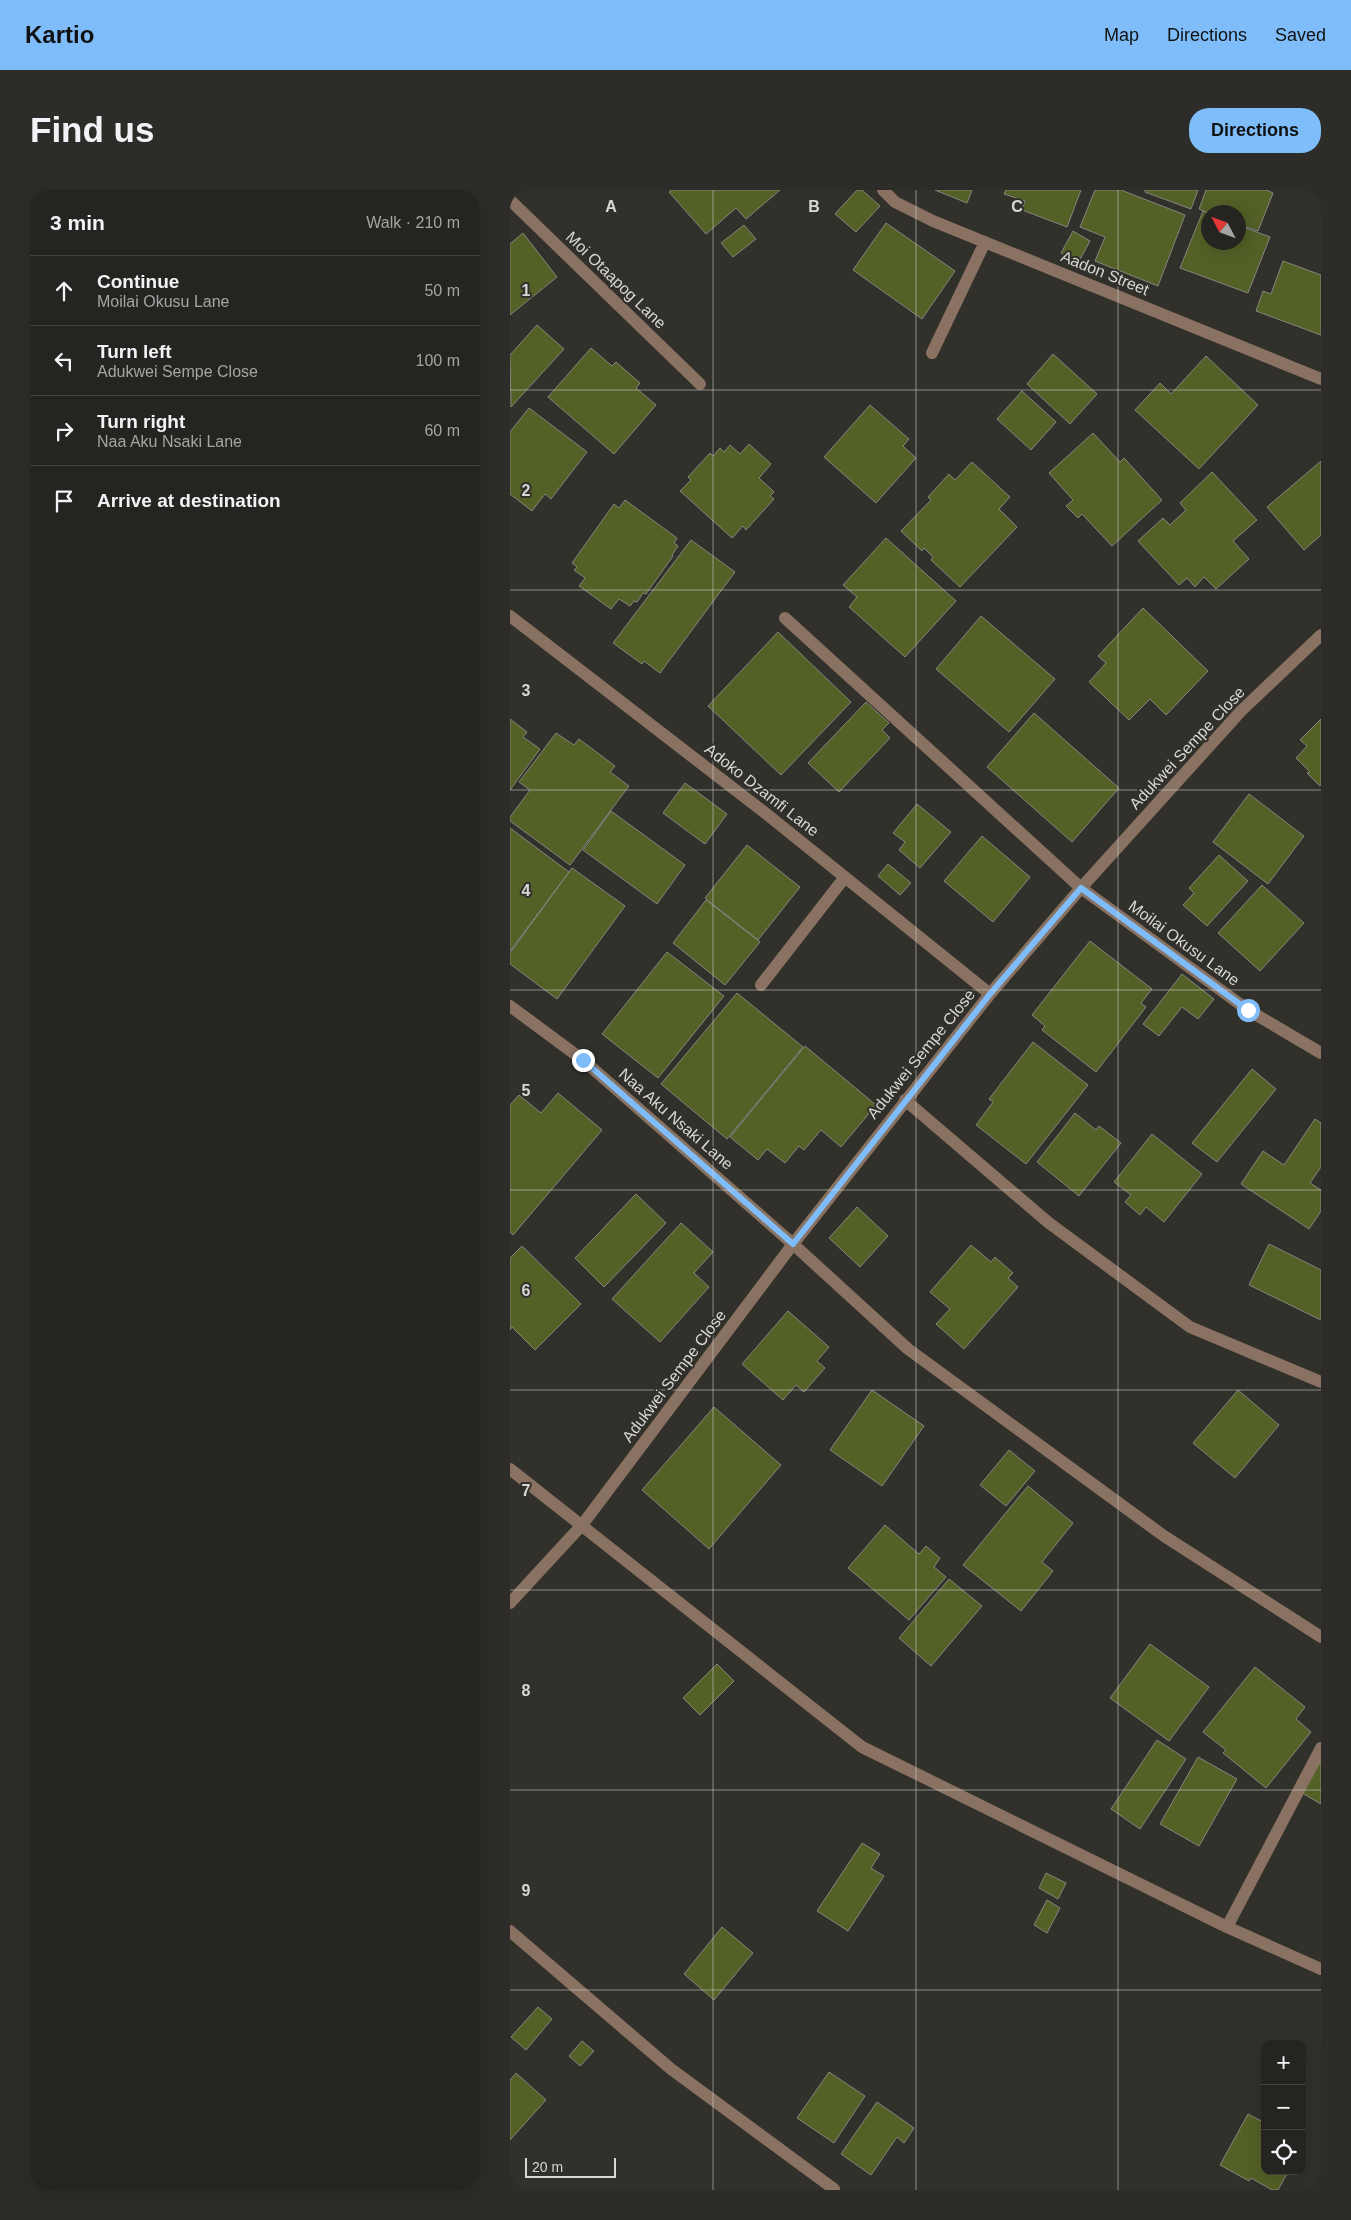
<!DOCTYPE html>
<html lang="en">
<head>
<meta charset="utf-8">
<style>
  body { margin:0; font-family:Arial,sans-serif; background:#2e2c29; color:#f1f3f6 }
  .controls { position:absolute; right:15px; bottom:15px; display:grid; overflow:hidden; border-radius:10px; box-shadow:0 5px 20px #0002 }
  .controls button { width:45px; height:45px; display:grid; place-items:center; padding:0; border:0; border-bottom:1px solid #42413e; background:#262420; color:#f1f3f6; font:25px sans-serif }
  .compass { position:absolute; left:691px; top:15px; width:45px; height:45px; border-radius:50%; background:#262420; box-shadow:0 5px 20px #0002; rotate:311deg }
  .scale { position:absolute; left:15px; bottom:12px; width:91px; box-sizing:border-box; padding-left:5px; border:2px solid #d8d7d4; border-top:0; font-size:14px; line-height:18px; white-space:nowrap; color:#d8d7d4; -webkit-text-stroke:4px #32302b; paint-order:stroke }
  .stop { position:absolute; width:15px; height:15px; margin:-11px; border:4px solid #7ebdf9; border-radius:50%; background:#fff }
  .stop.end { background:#7ebdf9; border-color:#fff; box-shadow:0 1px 5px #0008 }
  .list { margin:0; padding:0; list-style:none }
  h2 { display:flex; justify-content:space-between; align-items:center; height:65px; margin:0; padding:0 20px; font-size:21px }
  h2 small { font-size:16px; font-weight:400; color:#a4a4a5 }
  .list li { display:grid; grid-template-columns:32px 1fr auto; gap:15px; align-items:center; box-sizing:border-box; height:70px; padding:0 20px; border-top:1px solid #42413e }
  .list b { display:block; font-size:19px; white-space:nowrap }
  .list p { margin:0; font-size:16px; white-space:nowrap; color:#a4a4a5 }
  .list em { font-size:16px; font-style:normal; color:#a4a4a5 }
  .icon { flex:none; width:28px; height:28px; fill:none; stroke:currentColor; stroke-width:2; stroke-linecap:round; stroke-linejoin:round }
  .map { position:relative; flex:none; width:811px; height:2000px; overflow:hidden; border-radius:20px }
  header { display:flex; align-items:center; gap:30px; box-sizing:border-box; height:70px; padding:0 25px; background:#7ebdf9; color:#111 }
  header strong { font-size:24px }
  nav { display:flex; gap:28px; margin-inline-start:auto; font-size:18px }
  .intro { display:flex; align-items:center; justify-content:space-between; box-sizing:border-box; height:120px; padding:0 30px }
  h1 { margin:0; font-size:35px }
  .button { padding:12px 22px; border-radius:20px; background:#7ebdf9; color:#111; font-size:18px; font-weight:700 }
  main { display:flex; gap:30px; padding:0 30px }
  aside { flex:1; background:#262420; border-radius:20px; box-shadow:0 5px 20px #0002 }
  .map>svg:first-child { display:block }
  .building { fill:#536026; stroke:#858680 }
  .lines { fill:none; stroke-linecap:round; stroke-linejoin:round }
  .minor { stroke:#897262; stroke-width:12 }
  .route { stroke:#7ebdf9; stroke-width:6 }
  .grid { fill:none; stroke:#d8d7d4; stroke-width:1; stroke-opacity:0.55 }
  .labels { text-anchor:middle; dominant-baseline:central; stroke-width:4; stroke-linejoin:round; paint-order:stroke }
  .street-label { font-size:16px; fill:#d8d7d4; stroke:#32302b }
  .grid-label { font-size:16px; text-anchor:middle; font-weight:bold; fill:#d8d7d4; stroke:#32302b; stroke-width:4; stroke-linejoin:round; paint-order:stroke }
</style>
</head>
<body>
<header>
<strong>Kartio</strong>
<nav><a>Map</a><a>Directions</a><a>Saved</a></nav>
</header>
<div class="intro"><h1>Find us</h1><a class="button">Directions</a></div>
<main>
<aside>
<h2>3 min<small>Walk · 210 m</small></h2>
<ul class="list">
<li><svg class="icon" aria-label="ahead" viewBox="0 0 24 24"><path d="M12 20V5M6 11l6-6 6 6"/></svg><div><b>Continue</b><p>Moilai Okusu Lane</p></div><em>50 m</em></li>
<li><svg class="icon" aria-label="left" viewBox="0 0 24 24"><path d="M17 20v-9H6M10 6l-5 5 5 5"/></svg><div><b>Turn left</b><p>Adukwei Sempe Close</p></div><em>100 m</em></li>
<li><svg class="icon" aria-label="right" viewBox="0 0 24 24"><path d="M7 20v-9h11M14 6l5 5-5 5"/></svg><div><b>Turn right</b><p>Naa Aku Nsaki Lane</p></div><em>60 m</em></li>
<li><svg class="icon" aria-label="arrive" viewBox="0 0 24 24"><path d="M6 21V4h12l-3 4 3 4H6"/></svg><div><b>Arrive at destination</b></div></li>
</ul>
</aside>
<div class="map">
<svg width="811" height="2000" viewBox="0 0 811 2000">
  <rect width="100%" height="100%" fill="#32302b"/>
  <path class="building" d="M161 0H270L236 29 226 18 196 44 159 2Z
    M347 0H352L370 16 346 42 325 24Z
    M425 0H462L457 13Z
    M496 0H571L557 37 512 20 515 11 494 4Z
    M585 0H611L675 25 648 96 585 71 595 47 570 37Z
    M635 0H688L681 19 635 2Z
    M696 0H756L763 3 748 41 728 34V22L698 23 689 19Z
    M693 21 698 23V52H728V35L760 47 738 103 670 78Z
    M376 33 445 81 412 129 343 80Z
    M234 35 246 49 223 67 211 53Z
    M563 41 580 51 568 73 551 63Z
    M13 43 47 87 0 125V54Z
    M773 71 811 85V145L746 121 753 101 761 104Z
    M27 135 54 159 1 217 0 165Z
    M81 158 102 176 106 172 130 193 126 198 146 215 104 264 38 207Z
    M543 164 587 204 560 234 517 194Z
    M696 166 748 215 689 279 625 220 650 193 661 204Z
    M512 201 546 232 521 260 487 229Z
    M360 215 399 249 393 256 406 268 366 313 314 267Z
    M19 218 77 262 41 309 35 304 22 321 0 304V242Z
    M583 243 610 272 614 268 652 310 602 356 572 324 568 328 556 316 563 310 539 283Z
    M239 254 261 274 249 288 264 302 260 306 264 309 236 340 233 336 222 348 170 301 181 290 178 287 200 263 203 266 210 258 214 262 220 255 230 264Z
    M811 271V345L794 360 757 317Z
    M462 272 500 307 489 319 507 337 450 397 421 370 423 367 414 358 412 361 391 341 421 310 418 307 439 284 445 290Z
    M702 282 747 330 723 351 739 369 706 399 694 387 685 397 677 388 669 395 628 351 653 328 660 335 676 320 670 313Z
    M115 310 167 348 164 353 168 356 162 365 163 366 136 404 133 403 127 412 124 411 120 416 109 409 101 419 69 396 75 388 64 380 67 377 62 373 104 314 109 318Z
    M376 348 446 411 395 467 339 417 347 407 333 395Z
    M181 350 225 382 150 483 134 471 132 474 103 453Z
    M633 418 698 481 656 525 640 509 619 530 579 492 596 473 588 466Z
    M471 426 545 489 499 542 426 479Z
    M268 442 341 512 271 585 198 516Z
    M356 512 379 533 372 540 380 548 329 602 298 573Z
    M524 523 609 598 562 652 477 577Z
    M0 529 17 542 13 547 30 559 0 600Z
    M811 529V595L810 596 797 583 800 582 786 568 797 556 790 550Z
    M46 543 64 555 69 549 105 576 100 582 119 596 60 675 0 631V627L20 600 9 592Z
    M175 593 217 624 195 654 153 623Z
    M739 604 794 646 758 694 703 652Z
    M407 614 441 642 410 678 389 660 395 652 383 643Z
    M101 621 175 675 147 714 73 660Z
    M0 638 59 682 0 761Z
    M472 646 520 687 483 732 434 691Z
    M237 655 290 697 248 750 195 708Z
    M709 665 738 691 697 736 673 715 684 703 679 698Z
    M378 674 401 693 390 705 368 686Z
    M62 678 115 716 47 809 0 774V763Z
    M752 695 794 733 750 781 708 743Z
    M196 710 250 752 215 795 163 753Z
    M580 751 642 799 631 813 636 817 586 882 532 840 535 836 522 825Z
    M157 762 214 806 148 888 92 844Z
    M672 784 704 809 688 829 672 817 649 846 633 834Z
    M227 803 293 857 217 949 151 894Z
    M523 852 578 895 516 974 466 935 483 912 479 909Z
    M295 856 366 915 331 957 311 940 294 960 289 956 275 973 257 959 248 970 220 947Z
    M742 879 766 899 707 972 682 953Z
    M48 903 92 940 3 1045 0 1042V915L9 905 31 923Z
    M565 923 586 940 589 936 611 953 569 1006 527 972Z
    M805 929 811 933V977L800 993 811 1000V1021L799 1039 731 994 753 961 774 975Z
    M642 944 692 984 654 1032 636 1017 630 1025 615 1012 621 1005 604 992Z
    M126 1004 156 1033 94 1097 65 1068Z
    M347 1017 378 1046 350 1077 319 1048Z
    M171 1033 203 1062 184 1083 199 1097 150 1152 102 1109Z
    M759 1054 811 1080V1130L739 1095Z
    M461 1055 481 1072 485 1067 503 1083 498 1088 508 1097 454 1159 426 1134 440 1119 420 1102Z
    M12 1056 71 1114 25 1160 2 1137 0 1140V1068Z
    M278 1121 319 1157 307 1171 315 1178 294 1202 286 1195 273 1210 232 1174Z
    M362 1200 414 1236 372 1296 320 1260Z
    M728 1200 769 1235 725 1288 683 1253Z
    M204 1217 271 1275 199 1359 132 1300Z
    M499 1260 525 1281 496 1316 470 1295Z
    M518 1296 563 1333 532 1372 543 1381 511 1421 453 1375Z
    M375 1335 409 1364 416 1356 430 1368 424 1377 436 1387 399 1430 338 1378Z
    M439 1389 472 1416 421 1476 389 1448Z
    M640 1454 699 1497 659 1551 600 1508Z
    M207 1474 224 1491 190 1525 173 1508Z
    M745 1477 795 1517 786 1529 801 1542 756 1598 713 1563 716 1560 693 1542Z
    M647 1550 676 1569 630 1639 601 1619Z
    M688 1567 727 1589 689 1656 650 1634Z
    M811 1571V1614L792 1603Z
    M352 1653 370 1664 361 1678 374 1686 338 1741 307 1721Z
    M536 1683 556 1693 548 1709 529 1698Z
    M537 1710 550 1718 537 1743 524 1735Z
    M212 1737 243 1763 204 1810 174 1784Z
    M28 1817 42 1829 16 1860 1 1847Z
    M72 1851 84 1861 70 1876 59 1866Z
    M319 1882 355 1906 324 1953 287 1928Z
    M6 1883 36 1910 0 1950V1890Z
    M367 1912 404 1938 394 1953 387 1947 361 1985 331 1964Z
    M738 1924 755 1933V1981H775L777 1984 768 2000H762L741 1988 739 1991 710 1975Z"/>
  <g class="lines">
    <path class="minor" d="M373 0 385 12 423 31 811 189
      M0 10 190 194
      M422 163 475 52
      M0 426 254 622 480 804
      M275 428 571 698 738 820 811 863
      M251 795 335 687
      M0 816 73 870 283 1054 398 1159 654 1346 811 1447
      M395 910 539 1033 680 1137 811 1192
      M0 1279 352 1557 717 1737 811 1779
      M0 1413 72 1335 283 1054 480 804 571 698 731 521 811 445
      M717 1737 811 1558
      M0 1741 161 1879 324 1999"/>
  </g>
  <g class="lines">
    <path class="route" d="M73 870 283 1054 480 804 571 698 738 820"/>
  </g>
  <path class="grid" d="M203 0V2000M406 0V2000M608 0V2000M0 200H811M0 400H811M0 600H811M0 800H811M0 1000H811M0 1200H811M0 1400H811M0 1600H811M0 1800H811"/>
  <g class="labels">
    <g class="street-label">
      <text transform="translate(595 83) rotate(22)">Aadon Street</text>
      <text transform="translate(106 90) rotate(44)">Moi Otaapog Lane</text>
      <text transform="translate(677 558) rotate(-47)">Adukwei Sempe Close</text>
      <text transform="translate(252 600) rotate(38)">Adoko Dzamfi Lane</text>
      <text transform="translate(674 753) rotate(36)">Moilai Okusu Lane</text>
      <text transform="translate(411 864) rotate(-51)">Adukwei Sempe Close</text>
      <text transform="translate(166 929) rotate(41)">Naa Aku Nsaki Lane</text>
      <text transform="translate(164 1186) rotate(-53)">Adukwei Sempe Close</text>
    </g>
  </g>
  <g class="grid-label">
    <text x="101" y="22">A</text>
    <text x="304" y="22">B</text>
    <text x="507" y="22">C</text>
    <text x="16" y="106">1</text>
    <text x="16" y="306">2</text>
    <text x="16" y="506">3</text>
    <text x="16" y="706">4</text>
    <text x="16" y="906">5</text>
    <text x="16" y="1106">6</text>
    <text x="16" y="1306">7</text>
    <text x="16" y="1506">8</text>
    <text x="16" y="1706">9</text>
  </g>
</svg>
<div class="controls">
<button>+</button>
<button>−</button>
<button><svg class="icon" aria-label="locate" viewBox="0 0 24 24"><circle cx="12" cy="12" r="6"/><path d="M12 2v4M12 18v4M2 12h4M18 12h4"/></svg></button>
</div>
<svg class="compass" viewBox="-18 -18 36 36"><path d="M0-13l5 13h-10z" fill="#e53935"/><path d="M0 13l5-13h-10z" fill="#a4a4a5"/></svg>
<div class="scale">20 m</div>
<div class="stop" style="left:738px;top:820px"></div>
<div class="stop end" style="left:73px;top:870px"></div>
</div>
</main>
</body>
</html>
